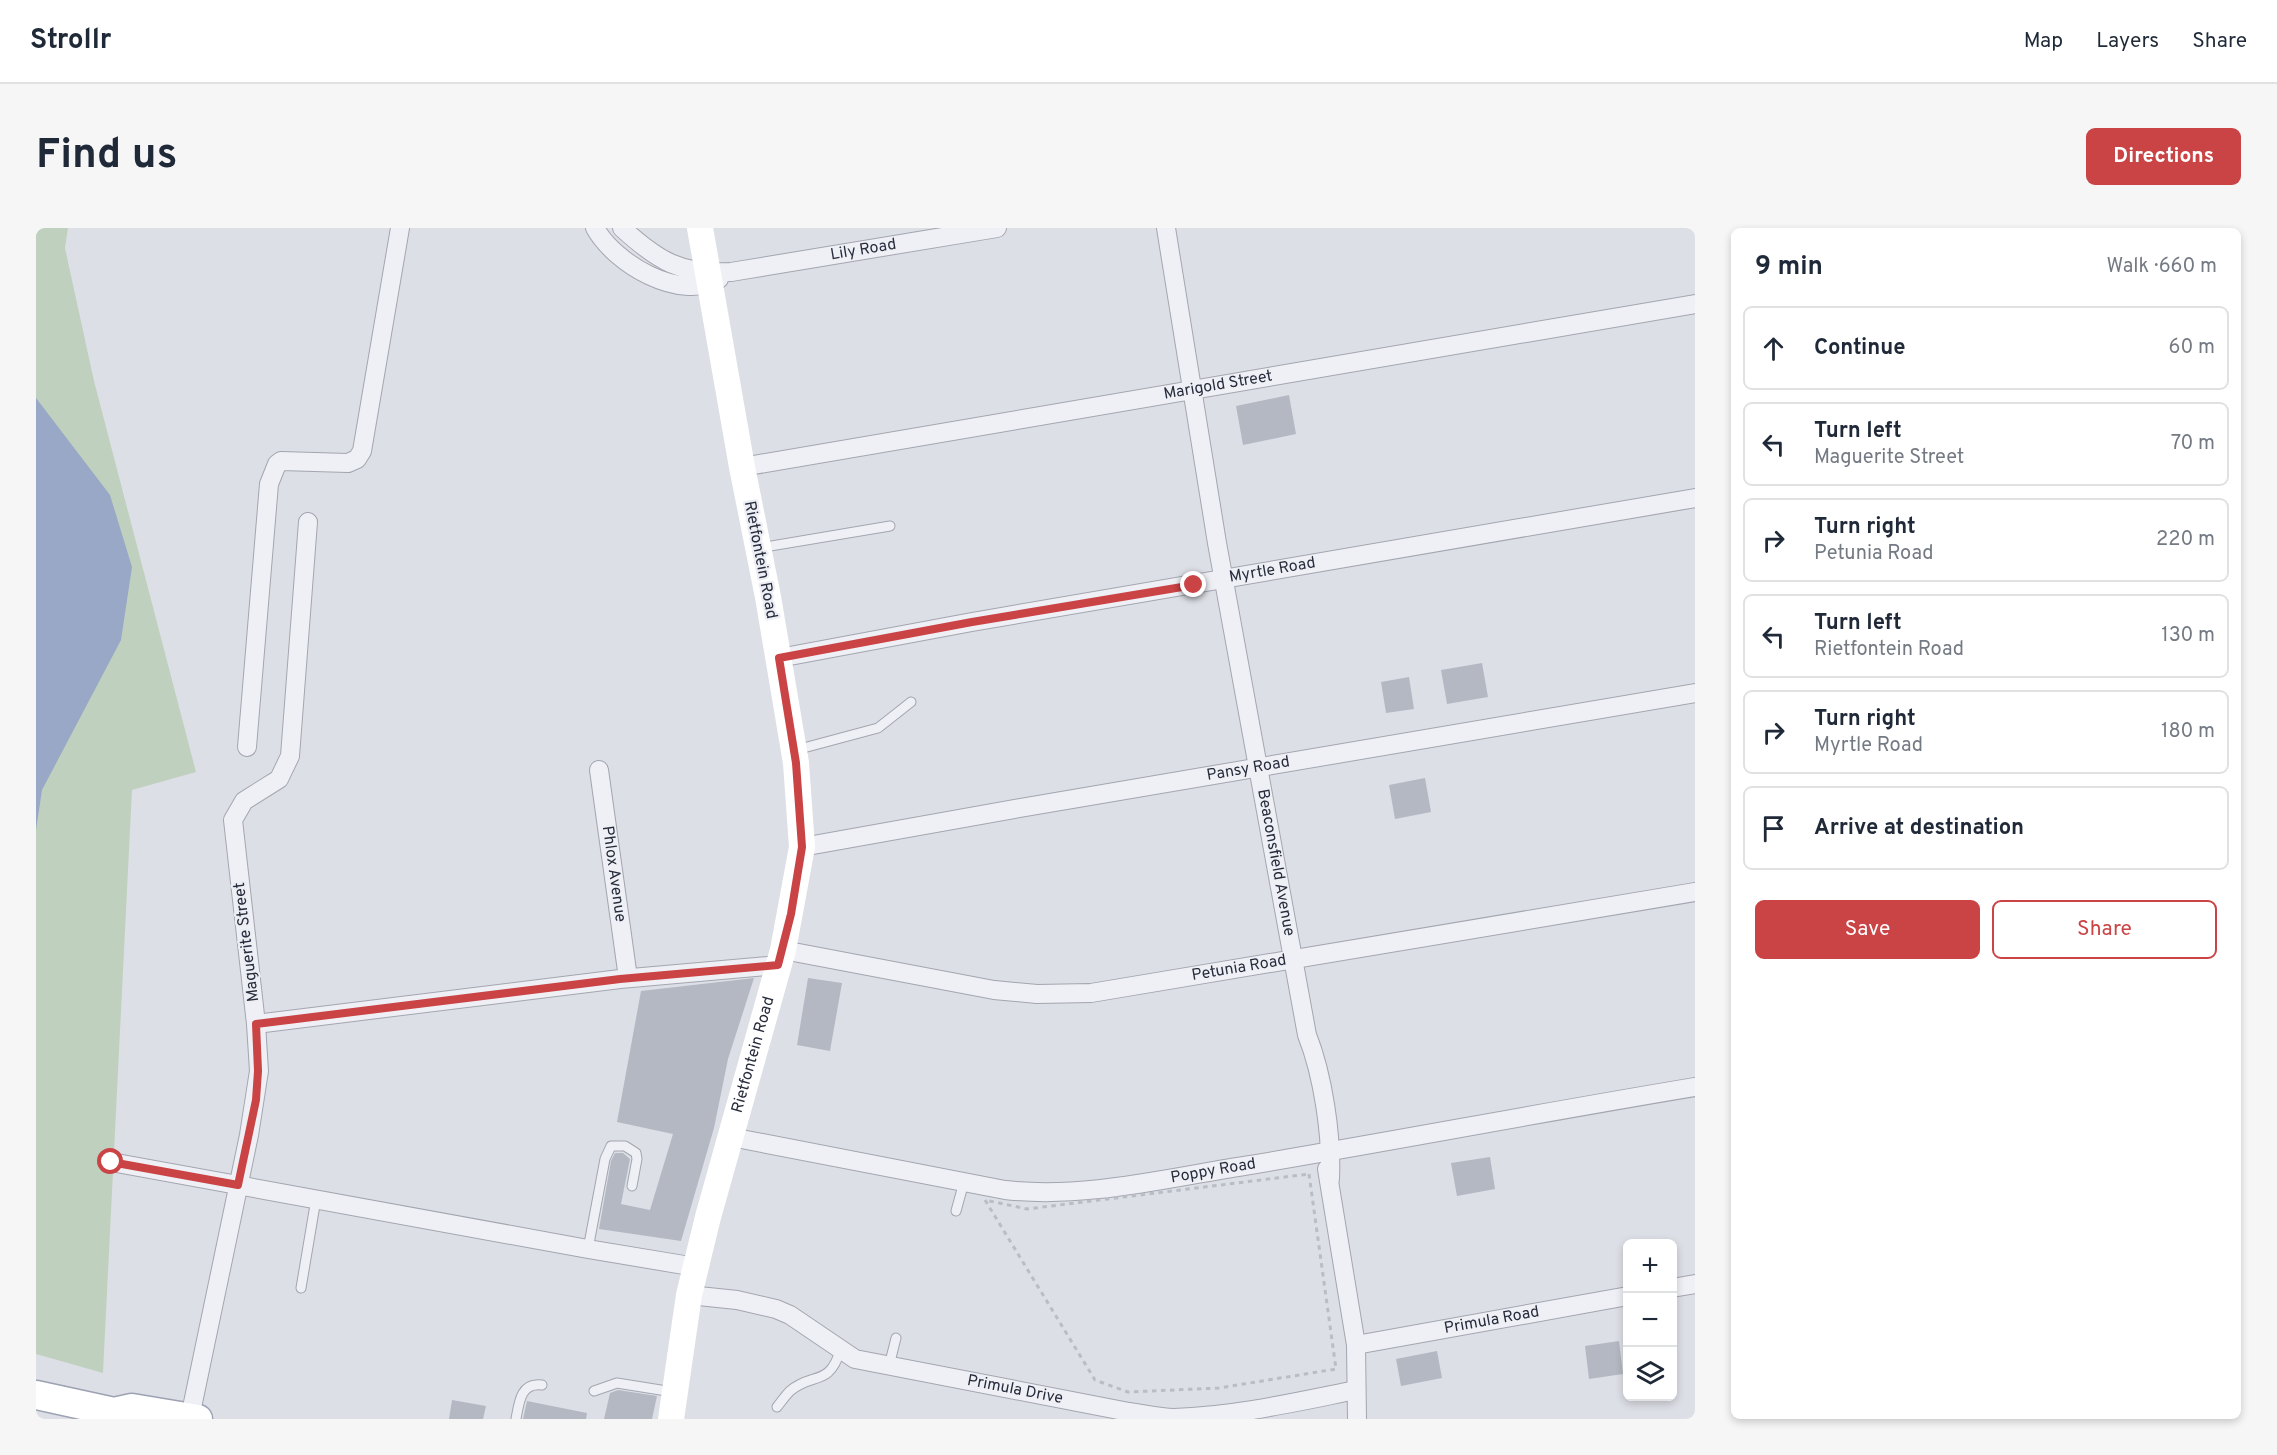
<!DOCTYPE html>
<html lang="en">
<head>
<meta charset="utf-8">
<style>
  body { margin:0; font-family:Overpass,sans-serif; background:#f6f6f7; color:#1f2937 }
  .controls { position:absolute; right:18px; bottom:18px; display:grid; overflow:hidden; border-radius:9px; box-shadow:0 3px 9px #0003 }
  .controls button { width:54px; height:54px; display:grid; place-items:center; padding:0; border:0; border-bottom:2px solid #e0e1e3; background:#fff; color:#1f2937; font:30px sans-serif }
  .stop { position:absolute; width:18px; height:18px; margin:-14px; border:4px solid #ca4345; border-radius:50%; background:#fff }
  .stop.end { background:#ca4345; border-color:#fff; box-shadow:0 2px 6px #0008 }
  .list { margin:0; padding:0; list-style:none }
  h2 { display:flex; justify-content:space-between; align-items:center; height:78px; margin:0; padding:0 24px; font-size:26px }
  h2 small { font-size:20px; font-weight:400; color:#747a83 }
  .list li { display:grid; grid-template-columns:39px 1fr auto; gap:18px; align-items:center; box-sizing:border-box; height:84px; margin:0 12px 12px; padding:0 12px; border:2px solid #e0e1e3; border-radius:9px }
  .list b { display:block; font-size:22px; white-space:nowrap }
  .list p { margin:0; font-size:20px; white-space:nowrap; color:#747a83 }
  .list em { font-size:20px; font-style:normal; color:#747a83 }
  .actions { display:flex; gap:12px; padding:18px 24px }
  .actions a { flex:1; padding:14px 0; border:2px solid #ca4345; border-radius:9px; text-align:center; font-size:21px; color:#ca4345 }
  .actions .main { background:#ca4345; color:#fff }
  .icon { flex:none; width:33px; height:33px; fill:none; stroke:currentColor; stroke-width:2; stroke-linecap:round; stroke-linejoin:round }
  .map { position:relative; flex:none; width:1659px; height:1191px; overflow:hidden; border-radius:9px }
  header { display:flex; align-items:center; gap:36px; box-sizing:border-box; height:84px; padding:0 30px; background:#fff; border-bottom:2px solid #e0e1e3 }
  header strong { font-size:28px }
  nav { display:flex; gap:33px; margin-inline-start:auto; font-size:21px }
  .intro { display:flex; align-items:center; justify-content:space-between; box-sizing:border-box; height:144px; padding:0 36px }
  h1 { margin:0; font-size:42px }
  .button { padding:15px 27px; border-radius:9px; background:#ca4345; color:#fff; font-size:21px; font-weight:700 }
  main { display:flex; gap:36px; padding:0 36px }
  aside { flex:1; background:#fff; border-radius:9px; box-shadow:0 3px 9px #0003 }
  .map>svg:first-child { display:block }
  .green { fill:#c0d0be }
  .water { fill:#98a8c6 }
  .building { fill:#b4b8c3 }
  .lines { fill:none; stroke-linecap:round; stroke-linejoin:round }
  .lane-casing { stroke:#a3a6b0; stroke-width:11 }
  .street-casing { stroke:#a3a6b0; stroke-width:20 }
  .primary-casing { stroke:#9ca2b2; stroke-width:31 }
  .path { stroke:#bbbdc5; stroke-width:3; stroke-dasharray:4.5 4.5; stroke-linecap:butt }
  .lane { stroke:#eff0f5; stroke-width:9 }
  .street { stroke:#eff0f5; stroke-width:18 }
  .secondary { stroke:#fff; stroke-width:26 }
  .primary { stroke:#fff; stroke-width:28 }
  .route { stroke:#ca4345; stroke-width:8 }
  .labels { text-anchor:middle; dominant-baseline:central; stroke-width:4.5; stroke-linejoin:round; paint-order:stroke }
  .street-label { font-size:16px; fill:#272c3c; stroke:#eceef4 }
</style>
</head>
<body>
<header>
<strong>Strollr</strong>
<nav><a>Map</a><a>Layers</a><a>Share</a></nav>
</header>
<div class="intro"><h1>Find us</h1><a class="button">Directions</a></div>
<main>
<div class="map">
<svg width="1659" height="1191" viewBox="0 0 1659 1191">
  <rect width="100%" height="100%" fill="#dddfe6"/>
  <path class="green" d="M0 0H32L29 20 58 153 160 544 96 562 67 1145 0 1126Z"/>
  <path class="water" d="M0 170 74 267 96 339 85 412 6 562 0 602Z"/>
  <path class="building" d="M1253 167 1260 206 1207 217 1200 178Z
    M1446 435 1452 469 1411 476 1405 442Z
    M1373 449 1378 481 1350 485 1345 454Z
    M1389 550 1395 584 1359 591 1353 557Z
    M718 750 692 831 678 900 645 1013 563 1001 575 933 579 925H587L594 931 585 976 614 982 637 906 581 894 605 763Z
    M772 750 806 755 794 823 761 817Z
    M1454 929 1459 961 1421 968 1415 935Z
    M1583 1113 1587 1146 1553 1151 1549 1118Z
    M1401 1123 1406 1150 1365 1158 1360 1131Z
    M582 1162 621 1168 616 1191H568L574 1165Z
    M416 1172 450 1178 447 1191H413Z
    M491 1173 551 1185 550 1191H487Z"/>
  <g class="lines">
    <defs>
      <path id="lane" d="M723 320 854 298
        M760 522 842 500 875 474
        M920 983 928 954
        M552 1021 569 931 575 918H589L600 925 601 931 596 958
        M265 1060 280 971
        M853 1138 860 1110
        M558 1163 581 1155 637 1164
        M741 1179C745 1174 749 1168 754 1163 776 1144 793 1159 804 1123
        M480 1191C483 1174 485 1154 506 1157"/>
      <g id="street">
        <path d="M559 0C579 36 644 74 683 51"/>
        <path id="s1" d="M586 0C622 33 645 47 695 44L961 0"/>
        <path id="s2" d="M1130 0 1181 315 1271 807C1287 847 1296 908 1294 951"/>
        <path id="s3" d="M706 239 1659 76"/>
        <path id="s4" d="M743 430 936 394 1659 270"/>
        <path d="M211 519 233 256 241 236 245 233 312 235 321 231 326 223 364 0"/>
        <path id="s5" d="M563 542 592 750"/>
        <path id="s6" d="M766 619 984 580 1659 465"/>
        <path id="s7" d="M747 722 958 762 1001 766 1055 765 1659 664"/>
        <path d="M220 796 584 751 742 737"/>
        <path id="s8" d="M695 909 969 962C1049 971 1130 950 1208 938 1358 913 1508 884 1659 859"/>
        <path d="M75 934 552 1021 660 1039"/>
        <path d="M1291 941 1320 1117 1321 1191"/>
        <path d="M1636 1060 1659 1056"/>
        <path id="s9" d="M653 1067 701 1072 740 1081 754 1087 819 1131 1093 1184C1108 1186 1124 1190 1138 1190 1200 1188 1260 1174 1320 1162"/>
        <path id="s10" d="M1320 1117 1592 1068"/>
        <path d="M154 1189 213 907 223 843 220 796 197 592 208 573 243 551 254 528 272 294"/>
      </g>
      <path id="primary" d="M0 1167 78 1184 96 1180 162 1191"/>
    </defs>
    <use href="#lane" class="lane-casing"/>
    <use href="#street" class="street-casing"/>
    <use href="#primary" class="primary-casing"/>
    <path class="path" d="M1273 946 1300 1141 1183 1160 1092 1164 1059 1152 949 972 991 981Z"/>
    <use href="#lane" class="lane"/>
    <use href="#street" class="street"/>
    <path class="secondary" id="s11" d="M635 1191 653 1067 672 989 747 722 766 619 760 535 732 369 706 239 664 0"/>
    <use href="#primary" class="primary"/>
  </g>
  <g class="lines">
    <path class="route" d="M75 934 202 957 220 872 222 843 220 796 584 751 742 737 755 686 766 619 760 535 743 430 936 394 1158 357"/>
  </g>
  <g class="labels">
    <g class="street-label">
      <text stroke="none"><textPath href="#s1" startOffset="256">Lily Road</textPath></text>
      <text stroke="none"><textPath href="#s3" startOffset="483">Marigold Street</textPath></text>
      <text transform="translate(724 332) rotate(79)">Rietfontein Road</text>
      <text stroke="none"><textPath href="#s4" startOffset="501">Myrtle Road</textPath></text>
      <text stroke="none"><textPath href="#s6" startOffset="453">Pansy Road</textPath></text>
      <text stroke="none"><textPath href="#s2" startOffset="644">Beaconsfield Avenue</textPath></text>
      <text stroke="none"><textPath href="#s5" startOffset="105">Phlox Avenue</textPath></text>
      <text transform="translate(211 714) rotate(-97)">Maguerite Street</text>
      <text stroke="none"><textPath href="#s7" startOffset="462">Petunia Road</textPath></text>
      <text stroke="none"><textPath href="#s11" startOffset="374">Rietfontein Road</textPath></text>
      <text stroke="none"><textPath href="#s8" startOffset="489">Poppy Road</textPath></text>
      <text stroke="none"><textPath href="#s10" startOffset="138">Primula Road</textPath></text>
      <text stroke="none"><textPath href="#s9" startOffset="345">Primula Drive</textPath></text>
    </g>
  </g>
</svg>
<div class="controls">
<button>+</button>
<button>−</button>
<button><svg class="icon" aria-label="layers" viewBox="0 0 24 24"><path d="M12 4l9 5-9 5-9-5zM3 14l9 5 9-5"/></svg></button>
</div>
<div class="stop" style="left:75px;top:934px"></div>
<div class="stop end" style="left:1158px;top:357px"></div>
</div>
<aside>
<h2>9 min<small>Walk · 660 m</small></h2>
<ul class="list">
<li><svg class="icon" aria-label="ahead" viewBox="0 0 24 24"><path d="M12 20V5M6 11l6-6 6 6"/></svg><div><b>Continue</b></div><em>60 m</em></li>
<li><svg class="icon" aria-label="left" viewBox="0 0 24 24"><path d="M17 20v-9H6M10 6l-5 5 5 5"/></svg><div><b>Turn left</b><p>Maguerite Street</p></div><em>70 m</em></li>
<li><svg class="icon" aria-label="right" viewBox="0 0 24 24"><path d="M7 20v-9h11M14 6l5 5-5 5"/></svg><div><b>Turn right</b><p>Petunia Road</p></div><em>220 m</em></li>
<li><svg class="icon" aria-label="left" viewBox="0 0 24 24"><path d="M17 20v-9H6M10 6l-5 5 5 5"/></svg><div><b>Turn left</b><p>Rietfontein Road</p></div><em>130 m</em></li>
<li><svg class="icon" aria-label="right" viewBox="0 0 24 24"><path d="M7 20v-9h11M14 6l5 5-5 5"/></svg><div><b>Turn right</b><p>Myrtle Road</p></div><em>180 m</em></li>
<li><svg class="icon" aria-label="arrive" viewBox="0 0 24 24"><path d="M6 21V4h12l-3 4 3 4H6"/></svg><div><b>Arrive at destination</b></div></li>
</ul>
<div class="actions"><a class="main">Save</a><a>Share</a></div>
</aside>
</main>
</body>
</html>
